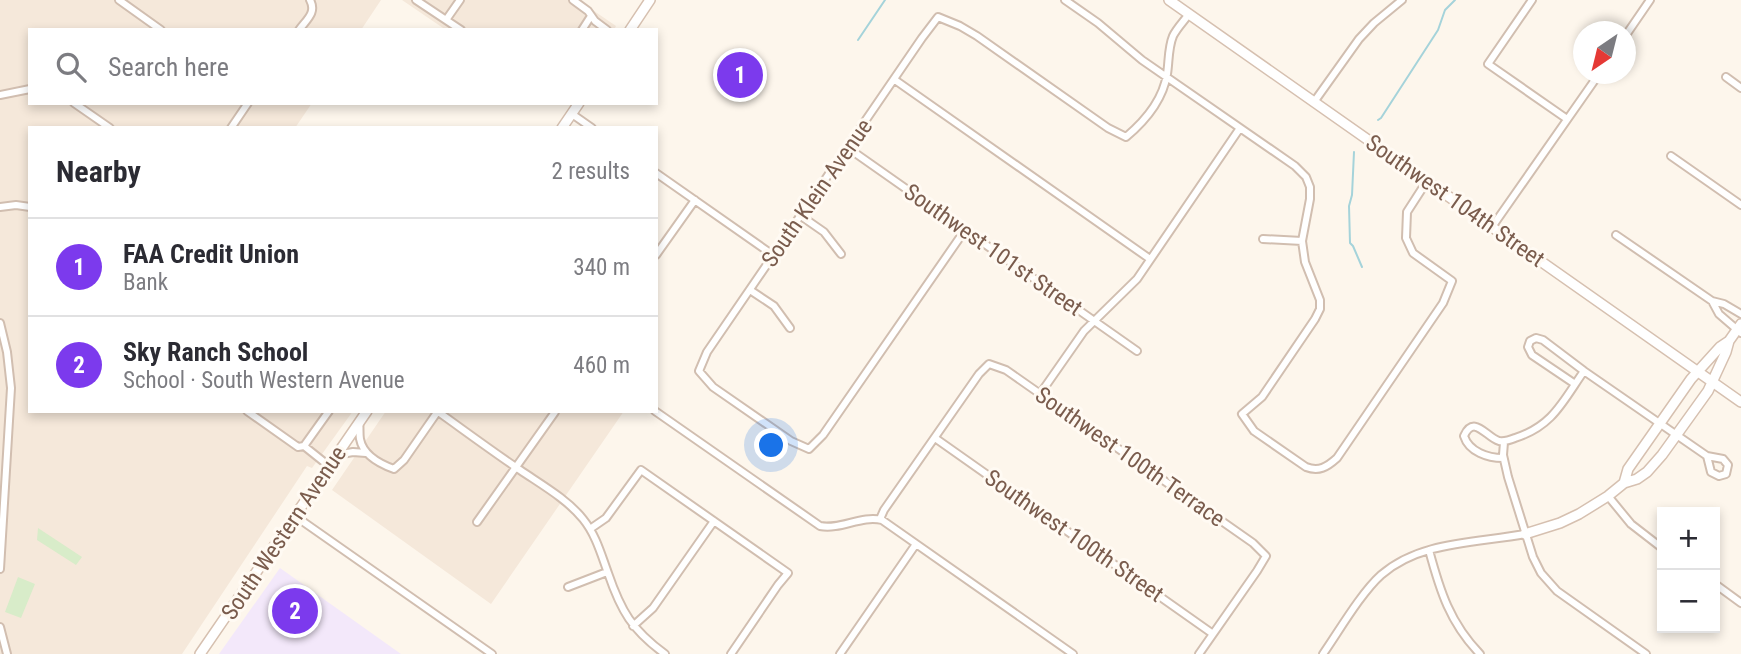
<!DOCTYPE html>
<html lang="en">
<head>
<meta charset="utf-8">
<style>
  body { margin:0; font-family:"Roboto Condensed",sans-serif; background:#f7f7f7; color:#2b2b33 }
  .controls { position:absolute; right:21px; bottom:21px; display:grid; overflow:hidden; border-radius:0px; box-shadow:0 4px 10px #0003 }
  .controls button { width:63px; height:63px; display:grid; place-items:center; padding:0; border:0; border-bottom:2px solid #e1e1e2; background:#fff; color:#2b2b33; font:35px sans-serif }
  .compass { position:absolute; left:1573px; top:21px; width:63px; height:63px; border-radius:50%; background:#fff; box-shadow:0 4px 10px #0003; rotate:215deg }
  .you { position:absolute; left:772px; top:446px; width:24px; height:24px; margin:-18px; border:5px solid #fff; border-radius:50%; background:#1a73e8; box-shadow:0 0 0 10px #1a73e833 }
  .badge { display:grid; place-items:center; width:46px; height:46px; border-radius:50%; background:#7c3aed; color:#fff; font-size:23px; font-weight:700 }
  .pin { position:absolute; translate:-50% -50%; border:4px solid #fff; box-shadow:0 2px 7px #0006 }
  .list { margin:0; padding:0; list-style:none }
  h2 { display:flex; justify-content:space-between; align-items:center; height:91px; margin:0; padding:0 28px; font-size:30px }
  h2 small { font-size:23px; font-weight:400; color:#7c7c81 }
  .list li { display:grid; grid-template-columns:46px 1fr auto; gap:21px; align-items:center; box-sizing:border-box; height:98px; padding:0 28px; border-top:2px solid #e1e1e2 }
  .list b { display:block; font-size:26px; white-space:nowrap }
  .list p { margin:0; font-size:23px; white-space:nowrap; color:#7c7c81 }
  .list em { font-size:23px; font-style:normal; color:#7c7c81 }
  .icon { flex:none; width:38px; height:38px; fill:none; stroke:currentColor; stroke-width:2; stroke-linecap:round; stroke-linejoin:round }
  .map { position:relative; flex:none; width:1741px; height:654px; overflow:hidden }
  .search { position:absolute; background:#fff; box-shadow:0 4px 10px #0003; left:28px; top:28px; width:630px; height:77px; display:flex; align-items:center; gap:18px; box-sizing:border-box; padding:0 24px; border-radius:0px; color:#7c7c81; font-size:26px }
  .panel { position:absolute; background:#fff; box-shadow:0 4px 10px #0003; left:28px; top:126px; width:630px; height:287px; border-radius:0px }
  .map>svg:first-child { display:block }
  .residential { fill:#f5e8da }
  .education { fill:#f3e8fa }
  .green { fill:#d8ecc9 }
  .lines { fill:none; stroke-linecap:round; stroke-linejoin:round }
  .stream { stroke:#a5d3da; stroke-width:2 }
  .street-casing { stroke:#d1beb0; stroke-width:10 }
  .secondary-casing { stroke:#d6c0b0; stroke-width:12 }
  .street { stroke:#fff; stroke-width:6 }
  .secondary { stroke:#fff; stroke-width:9 }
  .labels { text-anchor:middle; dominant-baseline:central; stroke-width:6; stroke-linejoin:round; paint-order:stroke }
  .street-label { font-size:23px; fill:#7a5c4d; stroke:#fffaf3 }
</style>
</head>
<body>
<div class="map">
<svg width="1741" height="654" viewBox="0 0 1741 654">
  <rect width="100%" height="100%" fill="#fdf6ec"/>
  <path class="residential" d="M0 0H381L361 30H30V103H312L295 128H30V411H353L312 468 307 466 182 654H0Z
    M402 0H578L616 26 614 30H446Z
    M386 411H624L491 604 332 490Z"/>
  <path class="education" d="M280 568 401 654H219Z"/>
  <path class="green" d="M38 528 82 557 76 565 37 540Z
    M18 577 35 584 21 618 5 612Z"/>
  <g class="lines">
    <path class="stream" d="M858 40 885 0
      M1378 120 1381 118 1438 30 1445 10 1455 0
      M1354 152 1352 195 1349 206 1350 243 1353 246 1362 267"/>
    <defs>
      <path id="street" d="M119 0 161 30
        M416 0 461 30
        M573 0 588 11 595 21 607 30
        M1065 0 1098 23 1142 60 1295 166 1306 177 1310 187V199L1302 241 1305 262 1320 300V309L1315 319 1262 397 1242 414 1254 431 1306 467C1319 472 1327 467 1337 458L1443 303 1452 281 1413 253 1406 238 1407 212 1427 181
        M1532 0 1488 64 1567 119
        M446 20 460 0
        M299 30C306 20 317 13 310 0
        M582 30 591 16
        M1626 35 1650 0
        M1726 77 1741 88
        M895 80 1150 259
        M0 95 30 89
        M1314 102 1359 39 1374 23 1402 0
        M74 103 110 128
        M572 114 592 128
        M231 128 248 103
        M848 148 1137 351
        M1671 156 1741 205
        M656 173 773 255
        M0 207 16 205 30 207
        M801 216 824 232 841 254
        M1492 227 1599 74
        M965 230 823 435 809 449 791 441 713 387 699 371 707 352 922 38 938 17 960 26 977 36 1108 128 1126 137C1145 121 1163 100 1167 74 1169 62 1168 48 1173 36 1177 28 1184 21 1189 14
        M1616 235 1712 301 1724 304 1741 314
        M1263 239 1302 241
        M656 255 695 200
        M750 290 774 306 790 328
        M1712 301 1719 314 1741 333
        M0 323 7 352 11 388 0 569
        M1575 384 1532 355 1528 347 1530 341 1536 338 1543 340 1584 371 1707 456 1723 459 1728 465 1726 474 1719 476 1711 472 1707 456
        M1040 394 1084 331 1137 279 1240 128
        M247 411 298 447 304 446 329 411
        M437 411C465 431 492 451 520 470 542 485 567 499 583 519 596 535 601 554 608 573 621 611 632 630 665 654
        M655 411 820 526C841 530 861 515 882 520L1073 654
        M359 422C360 427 359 434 360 439 363 455 380 464 394 469L404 460 438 411
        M935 438 1213 634
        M1504 442 1503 455 1508 477 1533 557 1541 573 1557 591 1646 654
        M304 446 329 466
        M336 455 353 452 366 453
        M1503 458C1488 458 1469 452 1464 436 1474 414 1486 437 1499 441 1505 442 1510 440 1515 438 1553 426 1563 401 1584 371
        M1608 496 1631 524 1662 548
        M295 516 492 654
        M880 519 884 510 979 374 989 364 1006 370 1253 543 1266 556 1257 571 1199 654
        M477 522 555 412
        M590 529 606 518 641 470 788 573 778 585 731 654
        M1429 550C1440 591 1450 623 1480 654
        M1715 584 1741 603
        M568 587 607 572
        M633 626 653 608 714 521
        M0 627 7 654
        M840 654 916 544
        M1323 654C1339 631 1361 593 1381 575 1420 541 1476 543 1525 534"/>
      <path id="secondary" d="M1169 0 1741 402
        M630 30 650 0
        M562 128 579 103
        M1624 483 1628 469 1691 379 1720 347 1729 341
        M1525 534 1560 523 1579 514 1608 496 1624 483 1637 479 1647 472 1662 455 1708 391 1726 352 1729 341 1741 324
        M200 654 367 411"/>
    </defs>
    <use href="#street" class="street-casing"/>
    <use href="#secondary" class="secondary-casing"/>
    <use href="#street" class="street"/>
    <use href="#secondary" class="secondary"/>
  </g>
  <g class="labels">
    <g class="street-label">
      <text transform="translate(817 193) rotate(-55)">South Klein Avenue</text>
      <text transform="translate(1455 201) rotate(35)">Southwest 104th Street</text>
      <text transform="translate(993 250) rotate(35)">Southwest 101st Street</text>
      <text transform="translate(1130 457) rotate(35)">Southwest 100th Terrace</text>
      <text transform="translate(284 533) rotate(-56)">South Western Avenue</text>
      <text transform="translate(1074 536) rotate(35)">Southwest 100th Street</text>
    </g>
  </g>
</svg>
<div class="controls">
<button>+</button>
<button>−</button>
</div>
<svg class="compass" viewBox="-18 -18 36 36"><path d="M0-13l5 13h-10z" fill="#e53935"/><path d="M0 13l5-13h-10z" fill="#7c7c81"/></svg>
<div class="you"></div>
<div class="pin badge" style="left:740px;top:75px">1</div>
<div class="pin badge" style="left:295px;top:611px">2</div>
<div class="search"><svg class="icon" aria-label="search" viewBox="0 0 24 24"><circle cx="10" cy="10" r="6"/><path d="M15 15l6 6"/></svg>Search here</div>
<section class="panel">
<h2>Nearby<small>2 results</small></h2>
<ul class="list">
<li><span class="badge">1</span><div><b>FAA Credit Union</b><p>Bank</p></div><em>340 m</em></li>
<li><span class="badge">2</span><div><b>Sky Ranch School</b><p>School · South Western Avenue</p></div><em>460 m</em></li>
</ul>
</section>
</div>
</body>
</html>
